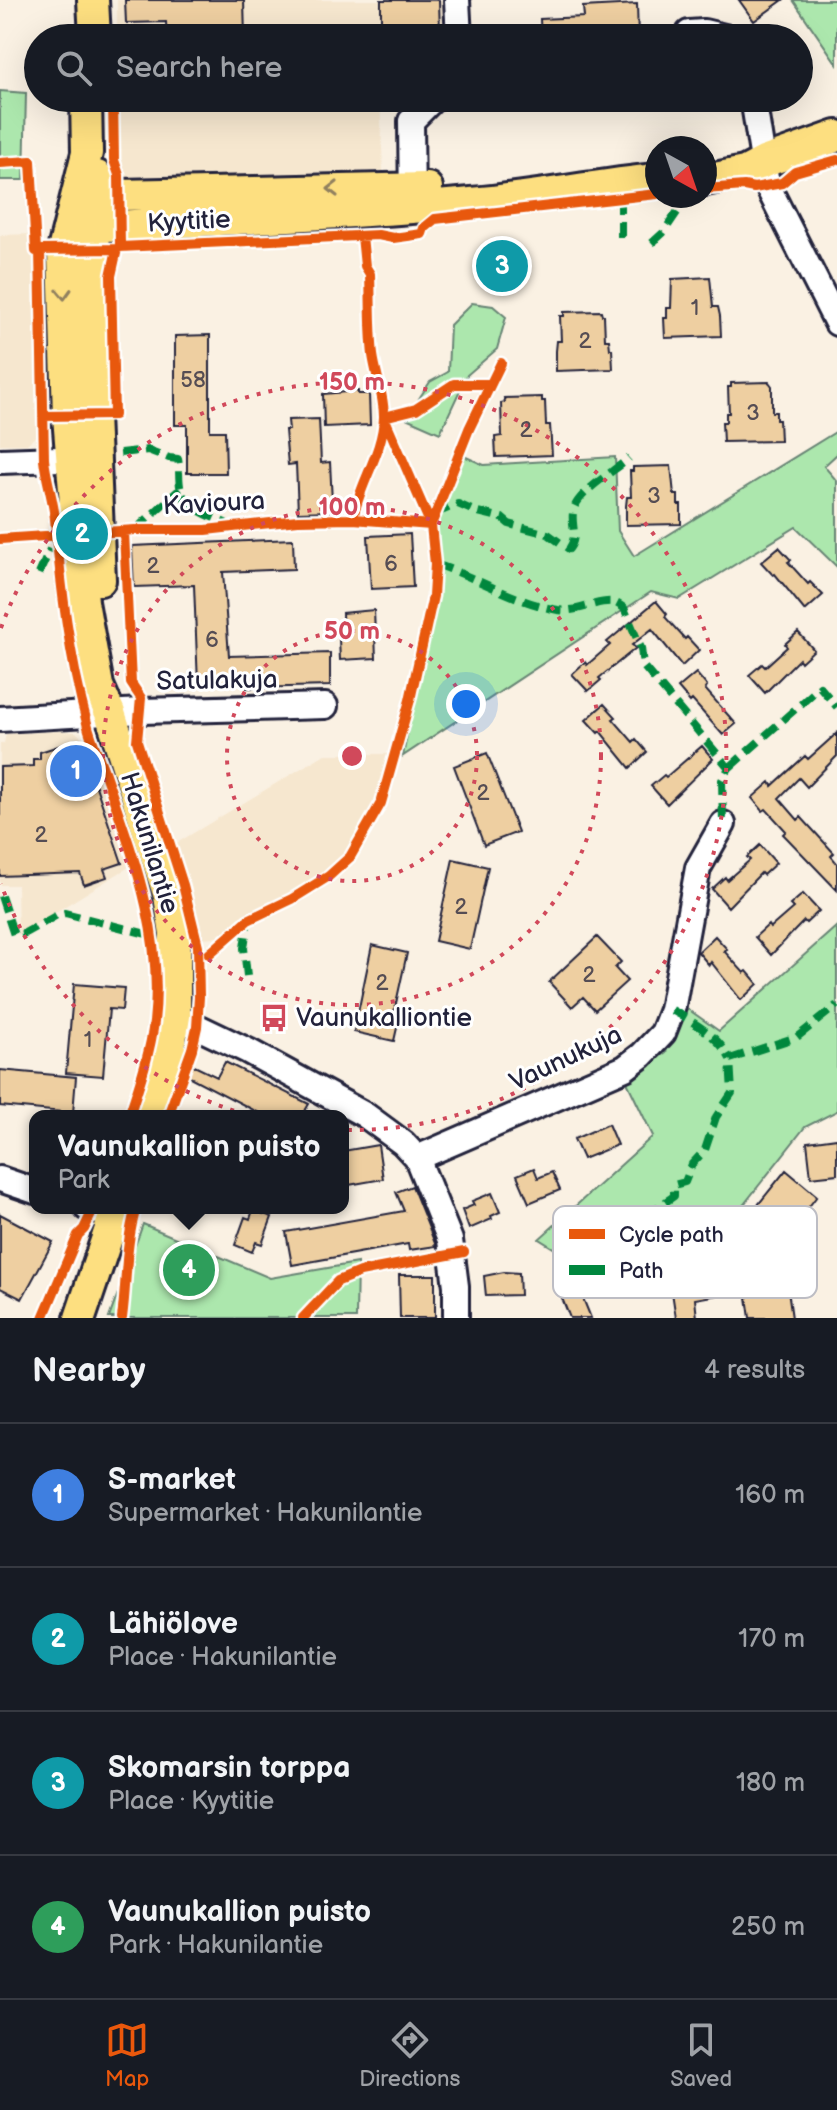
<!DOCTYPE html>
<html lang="en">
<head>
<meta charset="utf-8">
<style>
  body { margin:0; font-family:"Balsamiq Sans",sans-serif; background:#20242c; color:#f1f3f6 }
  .compass { position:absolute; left:645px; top:136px; width:72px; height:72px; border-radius:50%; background:#171b24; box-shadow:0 8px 32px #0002; rotate:140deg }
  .you { position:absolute; left:466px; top:704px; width:28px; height:28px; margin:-20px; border:6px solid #fff; border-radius:50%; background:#1a73e8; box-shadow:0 0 0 12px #1a73e833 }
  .badge { display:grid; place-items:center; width:52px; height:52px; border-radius:50%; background:#ea580c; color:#fff; font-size:26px; font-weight:700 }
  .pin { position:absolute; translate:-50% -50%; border:4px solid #fff; box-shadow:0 2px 8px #0006 }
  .popup { position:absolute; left:29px; top:1110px; width:320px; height:104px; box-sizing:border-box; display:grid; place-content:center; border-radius:16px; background:#171b24; filter:drop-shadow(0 2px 6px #0005); font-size:26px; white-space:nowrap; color:#9ea1a6 }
  .popup b { font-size:30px; color:#f1f3f6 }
  .popup::after { content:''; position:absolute; left:50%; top:100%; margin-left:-16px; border:16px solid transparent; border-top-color:#171b24 }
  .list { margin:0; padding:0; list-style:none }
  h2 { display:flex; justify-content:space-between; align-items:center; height:104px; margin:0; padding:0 32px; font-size:34px }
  h2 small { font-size:26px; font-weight:400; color:#9ea1a6 }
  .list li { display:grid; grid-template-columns:52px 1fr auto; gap:24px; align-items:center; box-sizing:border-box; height:144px; padding:0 32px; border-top:2px solid #363941 }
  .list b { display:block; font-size:30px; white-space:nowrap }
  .list p { margin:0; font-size:26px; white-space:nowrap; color:#9ea1a6 }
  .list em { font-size:26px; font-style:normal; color:#9ea1a6 }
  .icon { flex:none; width:44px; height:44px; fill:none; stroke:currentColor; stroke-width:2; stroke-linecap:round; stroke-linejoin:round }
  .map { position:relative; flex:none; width:837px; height:1318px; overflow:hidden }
  .search { position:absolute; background:#171b24; box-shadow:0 8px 32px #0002; left:24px; right:24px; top:24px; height:88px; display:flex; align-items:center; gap:20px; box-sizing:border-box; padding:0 28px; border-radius:44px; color:#9ea1a6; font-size:30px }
  .sheet { height:680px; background:#171b24 }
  nav { display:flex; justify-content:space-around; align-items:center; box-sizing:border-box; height:112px; border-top:2px solid #363941; background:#171b24; font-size:22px; color:#9ea1a6 }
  nav a { display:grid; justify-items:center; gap:4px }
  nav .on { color:#ea580c }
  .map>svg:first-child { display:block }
  .built { fill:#f6e7cf }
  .green { fill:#ace7ad; stroke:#678474; stroke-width:2 }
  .building { fill:#eecfa1; stroke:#22223b; stroke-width:2 }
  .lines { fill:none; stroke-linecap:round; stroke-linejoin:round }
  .minor-casing { stroke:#22223b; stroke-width:30 }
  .major-casing { stroke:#22223b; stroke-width:36 }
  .minor { stroke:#fff; stroke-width:24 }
  .major { stroke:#fddf80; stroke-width:30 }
  .quiet { stroke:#00873e; stroke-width:8; stroke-dasharray:16 8; stroke-linecap:butt }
  .cycleway-casing { stroke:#fff; stroke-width:15 }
  .cycleway { stroke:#e8590c; stroke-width:10 }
  .oneway { stroke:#90805e }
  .ring { fill:none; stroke:#d1495b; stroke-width:4; stroke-dasharray:4 8 }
  .labels { text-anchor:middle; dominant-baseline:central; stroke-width:6; stroke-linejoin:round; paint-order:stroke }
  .number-label { font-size:22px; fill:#554d54 }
  .street-label { font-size:26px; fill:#22223b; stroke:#fff }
  .poi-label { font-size:26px; fill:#22223b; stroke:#fff; text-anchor:start }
  .key { fill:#fff; stroke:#bdbdc4; stroke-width:2 }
  .key-label { font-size:22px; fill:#22223b }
  .centre { fill:#d1495b; stroke:#fff; stroke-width:4 }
  .ring-label { font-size:24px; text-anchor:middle; font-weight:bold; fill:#d1495b; stroke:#fff; stroke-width:6; stroke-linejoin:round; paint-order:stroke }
</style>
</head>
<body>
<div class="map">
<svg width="837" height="1318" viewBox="0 0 837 1318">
  <rect width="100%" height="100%" fill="#faf1e3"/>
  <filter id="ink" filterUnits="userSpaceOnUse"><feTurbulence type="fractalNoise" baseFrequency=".0125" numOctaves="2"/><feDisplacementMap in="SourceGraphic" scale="16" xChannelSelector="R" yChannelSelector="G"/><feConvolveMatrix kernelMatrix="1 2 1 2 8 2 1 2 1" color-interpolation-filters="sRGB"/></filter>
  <g filter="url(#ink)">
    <path class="built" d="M117 0H446L447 31 377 34V38H117Z
      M117 98H380L383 171 130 181 122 174 117 160Z
      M34 234 37 435 27 444H0V235Z
      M62 731 76 732 86 742 129 867 18 935 17 885H0V743H4L6 734Z
      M325 754H389L372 815 337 864 318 878 240 920 216 937 201 938 175 844Z"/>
    <path class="green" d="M793 0H837V64Z
      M0 91 26 93 24 180H0Z
      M472 303 493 306 506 317 497 349 467 375 440 433 406 418 430 382 448 372 450 325Z
      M837 431V454L824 466 837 481V567L796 527 679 599 651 592 403 756 435 594 438 572 435 523 464 456 484 465 615 457 618 531 634 556Z
      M837 926V1111L805 1127 726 1227 576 1262 539 1239 653 1136 626 1080 666 1052 685 1007 719 1031Z
      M143 1224 270 1278 357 1263 356 1318H109Z"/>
    <path class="building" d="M125 0H244L245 38H167L166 22 126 23Z
      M381 0H439L440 34 381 36Z
      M739 0H783L754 21Z
      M637 4 638 38H541L540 19 584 17 583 7Z
      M484 258 520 261 519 279 483 276Z
      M710 277 713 307H718L720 316 721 336 665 338 664 318H667V308H671L672 279Z
      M601 311 602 315H604L605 340H609L610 349H612L613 369 556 371V351L557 341H561L560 316H564V312Z
      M210 335V431H225L226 473H187V425H175V336Z
      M769 382 772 386V412H776V420H779L780 441 723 442 722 422H726V413H729L728 387H731V383Z
      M358 391V394H369L370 425 324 427 323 394Z
      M542 397V401H545L546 425H550L552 455 496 457 495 437 502 436 501 403 505 402 504 398Z
      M319 419 321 463 330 462 332 502H329L330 511 298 512 296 464 288 465 285 430H289L288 420Z
      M671 466 674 495H678V505H681V524L626 525V506L627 497H631L630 471H633V467Z
      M410 534 413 587 371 589 368 536Z
      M293 539 294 569 223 572 229 656 330 653V686L247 688V682L198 684 194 585 134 587 132 546Z
      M779 547 791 560 788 562 808 584 810 582 823 595 805 611 775 574 773 575 761 562Z
      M656 601 667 614 665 617 685 639 687 637 699 650 682 666 652 629 632 645 636 648 599 678 601 680 588 691 572 674 585 662 587 665 610 645 607 642Z
      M374 610 376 658 340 660 339 639H343L342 613Z
      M798 632 814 650 801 662 799 659 765 693 749 675 762 664 765 667 787 647 785 644Z
      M696 673 707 686 705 689 736 724 723 735 692 700 690 702 678 688Z
      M604 704 616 717 613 719 633 742 636 739 647 752 630 768 600 731 598 733 586 720Z
      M837 733V756L807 787 799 778 779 798 798 820 801 817 834 853 831 856 837 863V890L783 834 786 831 766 809 763 811 752 798 770 782 772 786 805 756 808 759Z
      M80 739 122 863 104 869 107 877 84 885 80 873 0 876V767L33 766V759H40V752Z
      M702 746 713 759 667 804 651 786 664 775 666 777Z
      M487 753 518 832 484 845 454 766Z
      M760 845 776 863 763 875 761 873 728 907 712 889 725 877 727 880 750 860 747 857Z
      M453 859 488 867 470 949 435 941Z
      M803 894 819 911 806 923 804 921 771 955 755 937 768 925 770 928 793 908 790 905Z
      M715 936 727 949 724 951 744 973 747 971 758 984 741 1000 711 962 709 965 698 952Z
      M597 937 621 962 615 968 627 981 595 1010 583 997 572 1007 549 982Z
      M372 945 407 953 393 1017 399 1019 394 1041 354 1032Z
      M74 984 124 988 122 1010 109 1009 103 1076 66 1073Z
      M225 1062 309 1104 302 1116H265L184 1074 188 1063 217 1077Z
      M0 1070 76 1077 73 1113 0 1106Z
      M608 1124 617 1145 583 1159 574 1139Z
      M837 1138V1174L811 1177 807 1142Z
      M378 1145 383 1179 343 1186V1151Z
      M534 1168 538 1178 552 1172 560 1190 529 1203 517 1175Z
      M786 1170 817 1196 782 1242 749 1216Z
      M412 1186 436 1246 409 1250 408 1244 292 1265 286 1232 404 1211 396 1192Z
      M492 1193 500 1212 491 1216 492 1219 469 1229 462 1210 474 1205 472 1201Z
      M253 1210 272 1217 262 1244 256 1242 252 1252 235 1245 245 1217 250 1219Z
      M0 1214 53 1242 22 1299 0 1288Z
      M776 1250 766 1262 788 1259 790 1275 786 1276 792 1318H750L746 1290 695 1299 697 1318H676L667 1260 725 1251V1256Z
      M504 1272 519 1273 520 1295 486 1296 484 1276Z
      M399 1275H435V1318H400Z
      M578 1286 591 1318H570L560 1293Z"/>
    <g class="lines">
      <defs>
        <path id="minor" d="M457 0 459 38
          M689 33 704 32 729 38
          M753 98 767 185 837 323
          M412 206 411 121 434 98
          M0 461 88 458
          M0 719 141 711 325 706
          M175 1016 248 1051 365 1115 403 1143 417 1158 450 1240 456 1286V1318
          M417 1158 625 1068 642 1055 663 1033 672 1010 698 868 723 824
          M0 1179 35 1191
          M87 1208 114 1217"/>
        <path id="major" d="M93 0 95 38
          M86 98 87 153 63 250 68 416 83 602 98 686 110 713 169 896 175 934V1016L165 1076 150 1116
          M97 176 93 250V415L100 580
          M705 180 745 172 764 162 837 136
          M83 209 97 197 119 195 427 188
          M75 218 93 225 119 226C236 218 354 214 471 203 533 198 594 185 657 179
          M80 1318 117 1208"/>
      </defs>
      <use href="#minor" class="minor-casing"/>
      <use href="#major" class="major-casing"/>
      <use href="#minor" class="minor"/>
      <use href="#major" class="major"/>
      <path class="quiet" d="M621 197V245
        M652 243 663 233 688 196
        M120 453 148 450 169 458 178 459C180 469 178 481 181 490 185 509 216 518 232 526
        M434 514 458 504 474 511 502 518 509 524 548 534 569 549C580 534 568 522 575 506 583 489 616 470 629 458
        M136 529 180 489
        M435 564C477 577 514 602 558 610 577 613 597 600 613 602 617 603 621 606 624 608L641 648 643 666 729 768 722 780 723 824
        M39 574 50 549
        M729 768 820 687 837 707
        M1 896 14 935 23 934 59 914 65 913 154 936
        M247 976 244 948 248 920
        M672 1010C693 1022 719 1036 730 1059
        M585 1246 612 1235 629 1234 645 1223 648 1214 674 1196V1185L685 1182 692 1164 705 1150 716 1117 732 1093 730 1059 797 1037 837 1005"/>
      <defs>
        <path id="cycleway" d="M113 98 114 160 119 175 120 247
          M0 163 31 161 36 251 40 250 44 459C46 479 53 498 55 519 61 586 69 657 87 723 91 740 99 757 105 774 133 856 164 934 154 1022 150 1054 139 1085 129 1116
          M705 189 744 186 754 188 782 183 795 172 837 160
          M40 250 117 249 120 247 378 235 393 238 422 234 424 228 435 219 657 194
          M43 416 114 415 111 276 117 249
          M353 519C359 484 383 453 384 417 384 395 376 376 373 355 370 328 371 301 370 274L365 266 362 236
          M431 525 384 417 416 409 454 384H490
          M124 532 131 683 141 698 137 741 183 885 198 946 199 997 197 1027 192 1049 168 1116
          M0 539 135 530H206L298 520 353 519 431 525
          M209 954 248 920 292 899 329 876 350 857 381 803 410 700 433 596 435 564 431 525 469 429 501 363
          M43 1318 78 1235 84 1229 94 1208
          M122 1318C127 1281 125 1244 136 1208
          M303 1318 338 1281 360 1272 464 1252"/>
      </defs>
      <use href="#cycleway" class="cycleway-casing"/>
      <use href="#cycleway" class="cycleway"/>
    </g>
    <defs><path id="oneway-chevron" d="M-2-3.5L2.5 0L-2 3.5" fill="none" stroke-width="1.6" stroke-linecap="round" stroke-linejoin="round" transform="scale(2)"/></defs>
    <g class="oneway">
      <use href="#oneway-chevron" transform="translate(333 189) rotate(180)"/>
      <use href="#oneway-chevron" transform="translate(64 294) rotate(88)"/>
    </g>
  </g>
  <g class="ring">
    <circle cx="352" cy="756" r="125"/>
    <circle cx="352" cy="756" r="249"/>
    <path d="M1 628A374 374 0 1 1 1 884"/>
  </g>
  <defs>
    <symbol id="bus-bare" viewBox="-9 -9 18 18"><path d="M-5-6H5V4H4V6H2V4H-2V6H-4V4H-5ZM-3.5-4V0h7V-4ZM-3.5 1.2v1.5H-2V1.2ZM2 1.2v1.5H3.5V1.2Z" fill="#d1495b" stroke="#fff" stroke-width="2.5" paint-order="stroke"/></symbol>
  </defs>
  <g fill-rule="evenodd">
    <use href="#bus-bare" x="254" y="998" width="40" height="40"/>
  </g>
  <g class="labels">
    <g class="number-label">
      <text x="695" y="308">1</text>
      <text x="585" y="341">2</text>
      <text x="193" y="380">58</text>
      <text x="753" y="413">3</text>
      <text x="526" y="430">2</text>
      <text x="654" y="496">3</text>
      <text x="391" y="564">6</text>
      <text x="153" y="566">2</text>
      <text x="212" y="640">6</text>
      <text x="483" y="793">2</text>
      <text x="41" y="835">2</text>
      <text x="461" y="907">2</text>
      <text x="589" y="975">2</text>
      <text x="382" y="983">2</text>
      <text x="88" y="1040">1</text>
    </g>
    <g class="street-label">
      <text transform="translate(189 222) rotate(-3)">Kyytitie</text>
      <text transform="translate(214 504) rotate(-3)">Kavioura</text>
      <text transform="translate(217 681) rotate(-1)">Satulakuja</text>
      <text transform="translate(149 843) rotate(73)">Hakunilantie</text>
      <text transform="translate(566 1059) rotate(-25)">Vaunukuja</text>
    </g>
    <g class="poi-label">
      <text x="296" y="1018">Vaunukalliontie</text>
    </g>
  </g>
  <rect x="553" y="1206" width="264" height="92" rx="12" class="key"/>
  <rect x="569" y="1229" width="36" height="10" fill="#e8590c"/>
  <rect x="569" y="1265" width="36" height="10" fill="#00873e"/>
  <g class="key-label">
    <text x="619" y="1242">Cycle path</text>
    <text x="619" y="1278">Path</text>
  </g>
  <circle cx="352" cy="756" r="12" class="centre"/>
  <g class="ring-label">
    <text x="352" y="390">150 m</text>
    <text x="352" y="515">100 m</text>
    <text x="352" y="639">50 m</text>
  </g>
</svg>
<svg class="compass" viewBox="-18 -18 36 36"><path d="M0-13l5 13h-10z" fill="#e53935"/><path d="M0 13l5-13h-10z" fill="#9ea1a6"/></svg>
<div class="you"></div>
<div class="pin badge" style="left:76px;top:771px;background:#3f7fe0">1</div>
<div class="pin badge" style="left:82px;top:534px;background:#0f9aa8">2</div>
<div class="pin badge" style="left:502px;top:266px;background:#0f9aa8">3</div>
<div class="pin badge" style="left:189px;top:1270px;background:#2e9e5b">4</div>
<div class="popup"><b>Vaunukallion puisto</b>Park</div>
<div class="search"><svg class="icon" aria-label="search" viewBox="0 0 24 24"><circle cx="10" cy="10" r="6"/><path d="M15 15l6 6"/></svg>Search here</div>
</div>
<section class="sheet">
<h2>Nearby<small>4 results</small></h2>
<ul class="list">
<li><span class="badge" style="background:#3f7fe0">1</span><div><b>S-market</b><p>Supermarket · Hakunilantie</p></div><em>160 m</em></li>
<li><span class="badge" style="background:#0f9aa8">2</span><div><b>Lähiölove</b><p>Place · Hakunilantie</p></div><em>170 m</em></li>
<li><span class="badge" style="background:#0f9aa8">3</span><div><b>Skomarsin torppa</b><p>Place · Kyytitie</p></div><em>180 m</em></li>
<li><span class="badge" style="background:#2e9e5b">4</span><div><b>Vaunukallion puisto</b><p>Park · Hakunilantie</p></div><em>250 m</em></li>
</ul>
</section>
<nav>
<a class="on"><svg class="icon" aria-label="map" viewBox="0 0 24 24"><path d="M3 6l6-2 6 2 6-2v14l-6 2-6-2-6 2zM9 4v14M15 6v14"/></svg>Map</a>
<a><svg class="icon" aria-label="directions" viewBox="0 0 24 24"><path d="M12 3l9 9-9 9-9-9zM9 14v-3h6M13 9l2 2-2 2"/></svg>Directions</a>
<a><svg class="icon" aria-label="saved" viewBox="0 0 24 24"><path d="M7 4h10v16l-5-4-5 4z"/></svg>Saved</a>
</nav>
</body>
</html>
